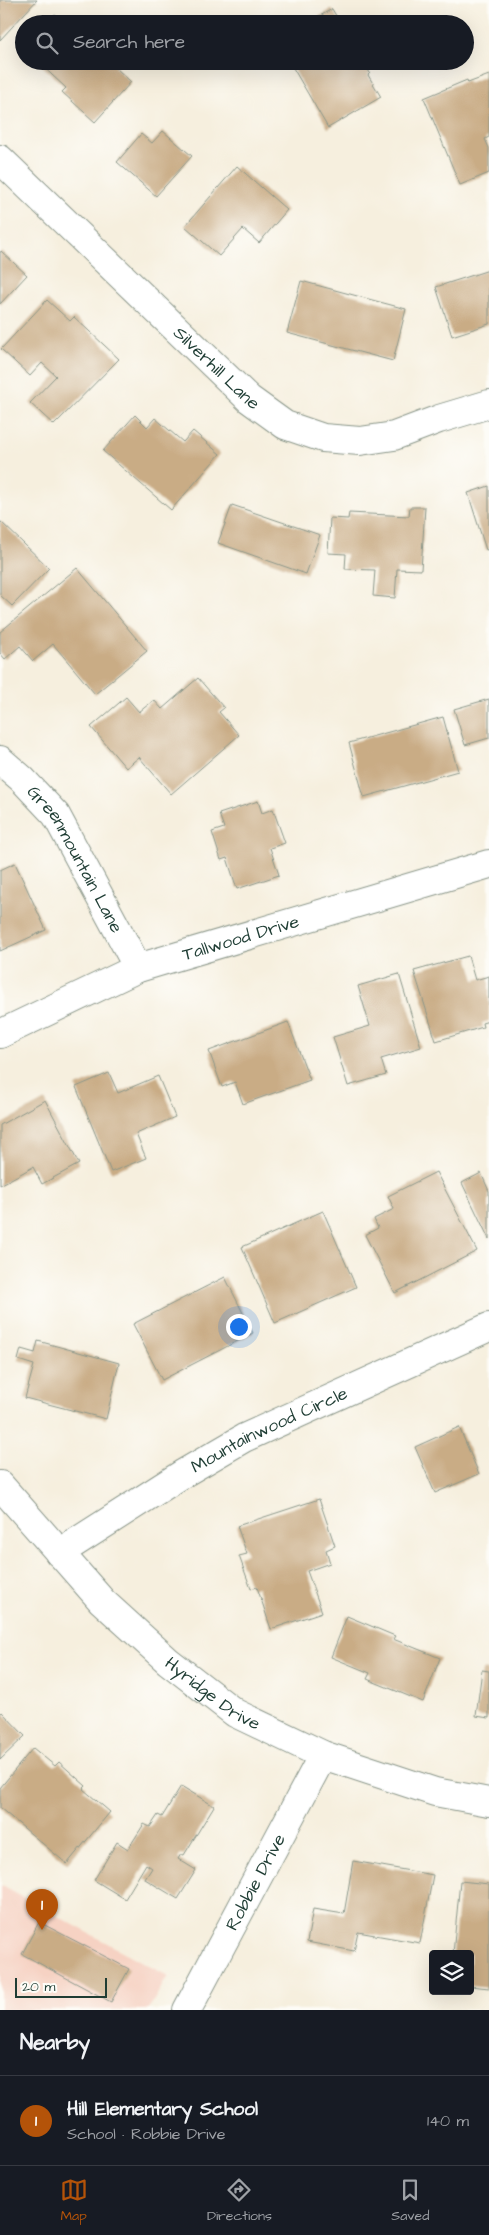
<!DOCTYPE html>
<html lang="en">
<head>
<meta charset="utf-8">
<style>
  body { margin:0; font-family:"Architects Daughter",sans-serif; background:#20242c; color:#f1f3f6 }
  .controls { position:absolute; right:15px; bottom:15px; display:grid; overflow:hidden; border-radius:5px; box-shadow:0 5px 20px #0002 }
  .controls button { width:45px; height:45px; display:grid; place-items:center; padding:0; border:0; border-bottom:1px solid #363941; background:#171b24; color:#f1f3f6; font:25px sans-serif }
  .scale { position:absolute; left:15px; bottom:12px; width:92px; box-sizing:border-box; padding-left:5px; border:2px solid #1f3d34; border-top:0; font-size:14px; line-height:18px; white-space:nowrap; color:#1f3d34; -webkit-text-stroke:4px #fdfcf7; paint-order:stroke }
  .you { position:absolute; left:238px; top:1326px; width:18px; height:18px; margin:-12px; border:4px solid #fff; border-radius:50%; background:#1a73e8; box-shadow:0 0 0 8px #1a73e833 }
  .badge { display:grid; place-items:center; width:32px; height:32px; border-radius:50%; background:#b45309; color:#fff; font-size:16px; font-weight:700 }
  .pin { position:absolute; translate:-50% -41px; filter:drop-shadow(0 1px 2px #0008) }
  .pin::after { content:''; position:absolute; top:26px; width:18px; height:15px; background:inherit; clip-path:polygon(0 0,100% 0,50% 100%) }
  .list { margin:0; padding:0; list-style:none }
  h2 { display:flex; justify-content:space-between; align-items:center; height:65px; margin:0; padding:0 20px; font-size:21px }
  h2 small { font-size:16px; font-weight:400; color:#9ea1a6 }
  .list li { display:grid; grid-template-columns:32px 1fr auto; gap:15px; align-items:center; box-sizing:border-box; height:90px; padding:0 20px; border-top:1px solid #363941 }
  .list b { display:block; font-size:19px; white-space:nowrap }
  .list p { margin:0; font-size:16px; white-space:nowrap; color:#9ea1a6 }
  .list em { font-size:16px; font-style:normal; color:#9ea1a6 }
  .icon { flex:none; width:28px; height:28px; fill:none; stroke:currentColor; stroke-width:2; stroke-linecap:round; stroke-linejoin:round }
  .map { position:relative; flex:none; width:489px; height:2010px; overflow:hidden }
  .search { position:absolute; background:#171b24; box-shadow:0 5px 20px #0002; left:15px; right:15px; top:15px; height:55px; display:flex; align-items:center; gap:12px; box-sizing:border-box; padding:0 18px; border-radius:28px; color:#9ea1a6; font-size:19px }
  .sheet { height:155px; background:#171b24 }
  nav { display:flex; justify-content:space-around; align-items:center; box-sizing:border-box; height:70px; border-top:1px solid #363941; background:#171b24; font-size:14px; color:#9ea1a6 }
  nav a { display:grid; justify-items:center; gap:2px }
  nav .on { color:#b45309 }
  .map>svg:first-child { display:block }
  .built { fill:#f6d2c3 }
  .building { fill:#c9ac85 }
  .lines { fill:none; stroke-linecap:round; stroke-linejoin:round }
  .minor-casing { stroke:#8a9689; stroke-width:30 }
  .minor { stroke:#fff; stroke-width:28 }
  .labels { text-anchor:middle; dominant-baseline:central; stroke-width:4; stroke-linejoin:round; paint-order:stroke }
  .street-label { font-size:18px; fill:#1f3d34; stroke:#fdfcf7 }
</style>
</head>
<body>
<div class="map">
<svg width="489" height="2010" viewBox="0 0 489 2010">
  <rect width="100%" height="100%" fill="#fdfcf7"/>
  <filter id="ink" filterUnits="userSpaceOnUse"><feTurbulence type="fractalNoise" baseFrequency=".02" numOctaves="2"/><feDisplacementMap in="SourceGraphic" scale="10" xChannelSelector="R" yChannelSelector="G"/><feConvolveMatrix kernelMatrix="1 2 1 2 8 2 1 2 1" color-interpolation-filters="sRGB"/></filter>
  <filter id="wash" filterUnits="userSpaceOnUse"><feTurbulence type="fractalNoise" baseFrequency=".0096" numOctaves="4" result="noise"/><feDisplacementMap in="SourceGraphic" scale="20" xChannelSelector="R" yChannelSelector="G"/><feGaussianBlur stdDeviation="1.12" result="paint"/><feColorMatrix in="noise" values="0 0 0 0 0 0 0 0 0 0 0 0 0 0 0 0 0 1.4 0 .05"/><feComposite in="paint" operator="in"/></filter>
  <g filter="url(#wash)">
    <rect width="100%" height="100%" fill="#f6efde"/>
    <path class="built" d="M0 1885 168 1976 148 2010H0Z"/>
    <g id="blocks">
      <path class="building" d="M0 0H37L0 40Z
        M332 9 341 24H306Z
        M55 14 66 24H46Z
        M37 61H121L115 67 131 82 95 122 62 92 66 88Z
        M289 61H363L370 73 368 75 381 97 328 128Z
        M489 75V137L485 139 489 148V173L460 185 424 98 467 80 468 83Z
        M163 131 192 156 156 196 117 162 141 134 152 143Z
        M237 166 287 210 259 243 243 229 219 256 185 226Z
        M1 251 27 275 0 304V253Z
        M489 270V324L452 336 436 287Z
        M301 281 406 309 393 361 287 333Z
        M47 300 70 321 74 317 119 359 54 425 30 403 56 376 42 363 30 376 1 349Z
        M135 415 147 427 155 418 183 442 193 431 220 454 171 510 103 451Z
        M489 486V549L486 550 468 493Z
        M232 505 320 535 306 574 218 543Z
        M410 507H425L421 570 397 569 395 598 373 596 375 570 345 569 346 554 328 553 330 518 348 519 349 513 409 516Z
        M0 521 49 568 12 606 0 595Z
        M77 568 147 651 95 694 53 644 33 661 20 646 5 659 0 653V632Z
        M198 678 224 708 219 712 239 735 171 794 139 757 126 768 91 727 126 697 139 712 154 700 162 709Z
        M489 699V738L465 745 454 709Z
        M443 717 458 771 364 797 349 743Z
        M258 801 262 813 273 809 285 843 270 848 279 875 237 889 227 858 221 860 212 832 224 828 219 814Z
        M15 863 46 930 0 951V870Z
        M468 956 475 980 489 976V1021L482 1023 483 1027 436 1041 414 971Z
        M399 974 421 1047 381 1059 386 1075 348 1086 333 1037 370 1026 358 986Z
        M288 1022 310 1080 243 1104 235 1082 222 1087 209 1051Z
        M109 1073 118 1093 158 1076 175 1117 136 1134 146 1158 111 1172 76 1087Z
        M45 1100 79 1164 42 1184 33 1167 0 1185V1125Z
        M436 1172 477 1251 395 1293 365 1235 378 1228 374 1219 394 1209 388 1196Z
        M481 1173 489 1191V1239L462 1183Z
        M323 1211 356 1287 275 1323 242 1247Z
        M225 1277 253 1333 162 1380 133 1324Z
        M38 1341 119 1363 106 1419 25 1398 34 1365 18 1360 21 1349 35 1353Z
        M459 1427 479 1474 435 1493 415 1447Z
        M319 1499 335 1546 326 1550 330 1563 307 1571 322 1612 271 1629 257 1587 251 1589 239 1556 247 1554 237 1526Z
        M347 1616 395 1636 393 1639 440 1658 423 1702 367 1679 370 1673 331 1657Z
        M482 1670 489 1671V1718L476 1716Z
        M2 1712 25 1736 0 1760V1714Z
        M33 1748 55 1766 59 1762 86 1786 83 1789 110 1812 67 1864 0 1808V1788Z
        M181 1786 214 1806 184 1855 181 1854 178 1859 196 1870 178 1899 145 1879 152 1868 146 1864 125 1899 94 1880 117 1842 128 1849 144 1824 150 1827 158 1815 162 1817Z
        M353 1861 433 1875 420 1943 358 1932 354 1951 307 1942 313 1909 344 1914Z
        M460 1881 489 1884V1988L470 1986V1954H453Z
        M39 1922 129 1969 111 2002 22 1954Z"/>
    </g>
  </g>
  <g filter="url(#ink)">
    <use href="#blocks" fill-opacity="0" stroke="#8a9689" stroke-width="1"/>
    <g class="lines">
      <defs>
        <g id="minor">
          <path id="s1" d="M0 159 249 399 285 425 323 438 360 441 394 436 439 419 489 404"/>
          <path id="s2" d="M0 760 22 779 56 815 138 968"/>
          <path id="s3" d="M0 1034 138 968 489 864"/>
          <path id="s4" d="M0 1485 102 1601 168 1661 235 1713 323 1755 435 1792 489 1802"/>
          <path id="s5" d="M59 1553 184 1473 244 1438 489 1327"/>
          <path id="s6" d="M187 2010 323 1755"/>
        </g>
      </defs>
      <use href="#minor" class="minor-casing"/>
      <use href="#minor" class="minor"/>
    </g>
  </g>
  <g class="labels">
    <g class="street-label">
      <text stroke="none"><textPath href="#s1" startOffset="301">Silverhill Lane</textPath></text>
      <text stroke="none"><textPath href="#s2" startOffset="126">Greenmountain Lane</textPath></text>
      <text stroke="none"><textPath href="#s3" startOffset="260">Tallwood Drive</textPath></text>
      <text stroke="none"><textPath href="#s5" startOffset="244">Mountainwood Circle</textPath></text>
      <text stroke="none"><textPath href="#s4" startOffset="299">Hyridge Drive</textPath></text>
      <text stroke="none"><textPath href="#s6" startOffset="145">Robbie Drive</textPath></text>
    </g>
  </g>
</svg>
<div class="controls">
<button><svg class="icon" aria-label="layers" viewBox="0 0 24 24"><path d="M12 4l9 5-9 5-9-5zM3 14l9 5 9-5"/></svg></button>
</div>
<div class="scale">20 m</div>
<div class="you"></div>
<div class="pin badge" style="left:42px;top:1930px">1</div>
<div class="search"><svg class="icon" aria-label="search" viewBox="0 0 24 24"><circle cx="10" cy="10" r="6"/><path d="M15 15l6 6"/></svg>Search here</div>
</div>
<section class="sheet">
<h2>Nearby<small></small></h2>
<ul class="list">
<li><span class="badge">1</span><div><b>Hill Elementary School</b><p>School · Robbie Drive</p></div><em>140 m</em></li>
</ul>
</section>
<nav>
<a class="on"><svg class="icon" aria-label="map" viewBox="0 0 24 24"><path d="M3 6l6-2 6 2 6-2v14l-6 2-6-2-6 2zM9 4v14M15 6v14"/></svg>Map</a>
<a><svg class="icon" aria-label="directions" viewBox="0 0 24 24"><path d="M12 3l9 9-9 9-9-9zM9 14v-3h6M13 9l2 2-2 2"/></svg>Directions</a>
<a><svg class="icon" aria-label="saved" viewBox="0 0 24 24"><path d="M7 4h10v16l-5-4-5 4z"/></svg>Saved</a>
</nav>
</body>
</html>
